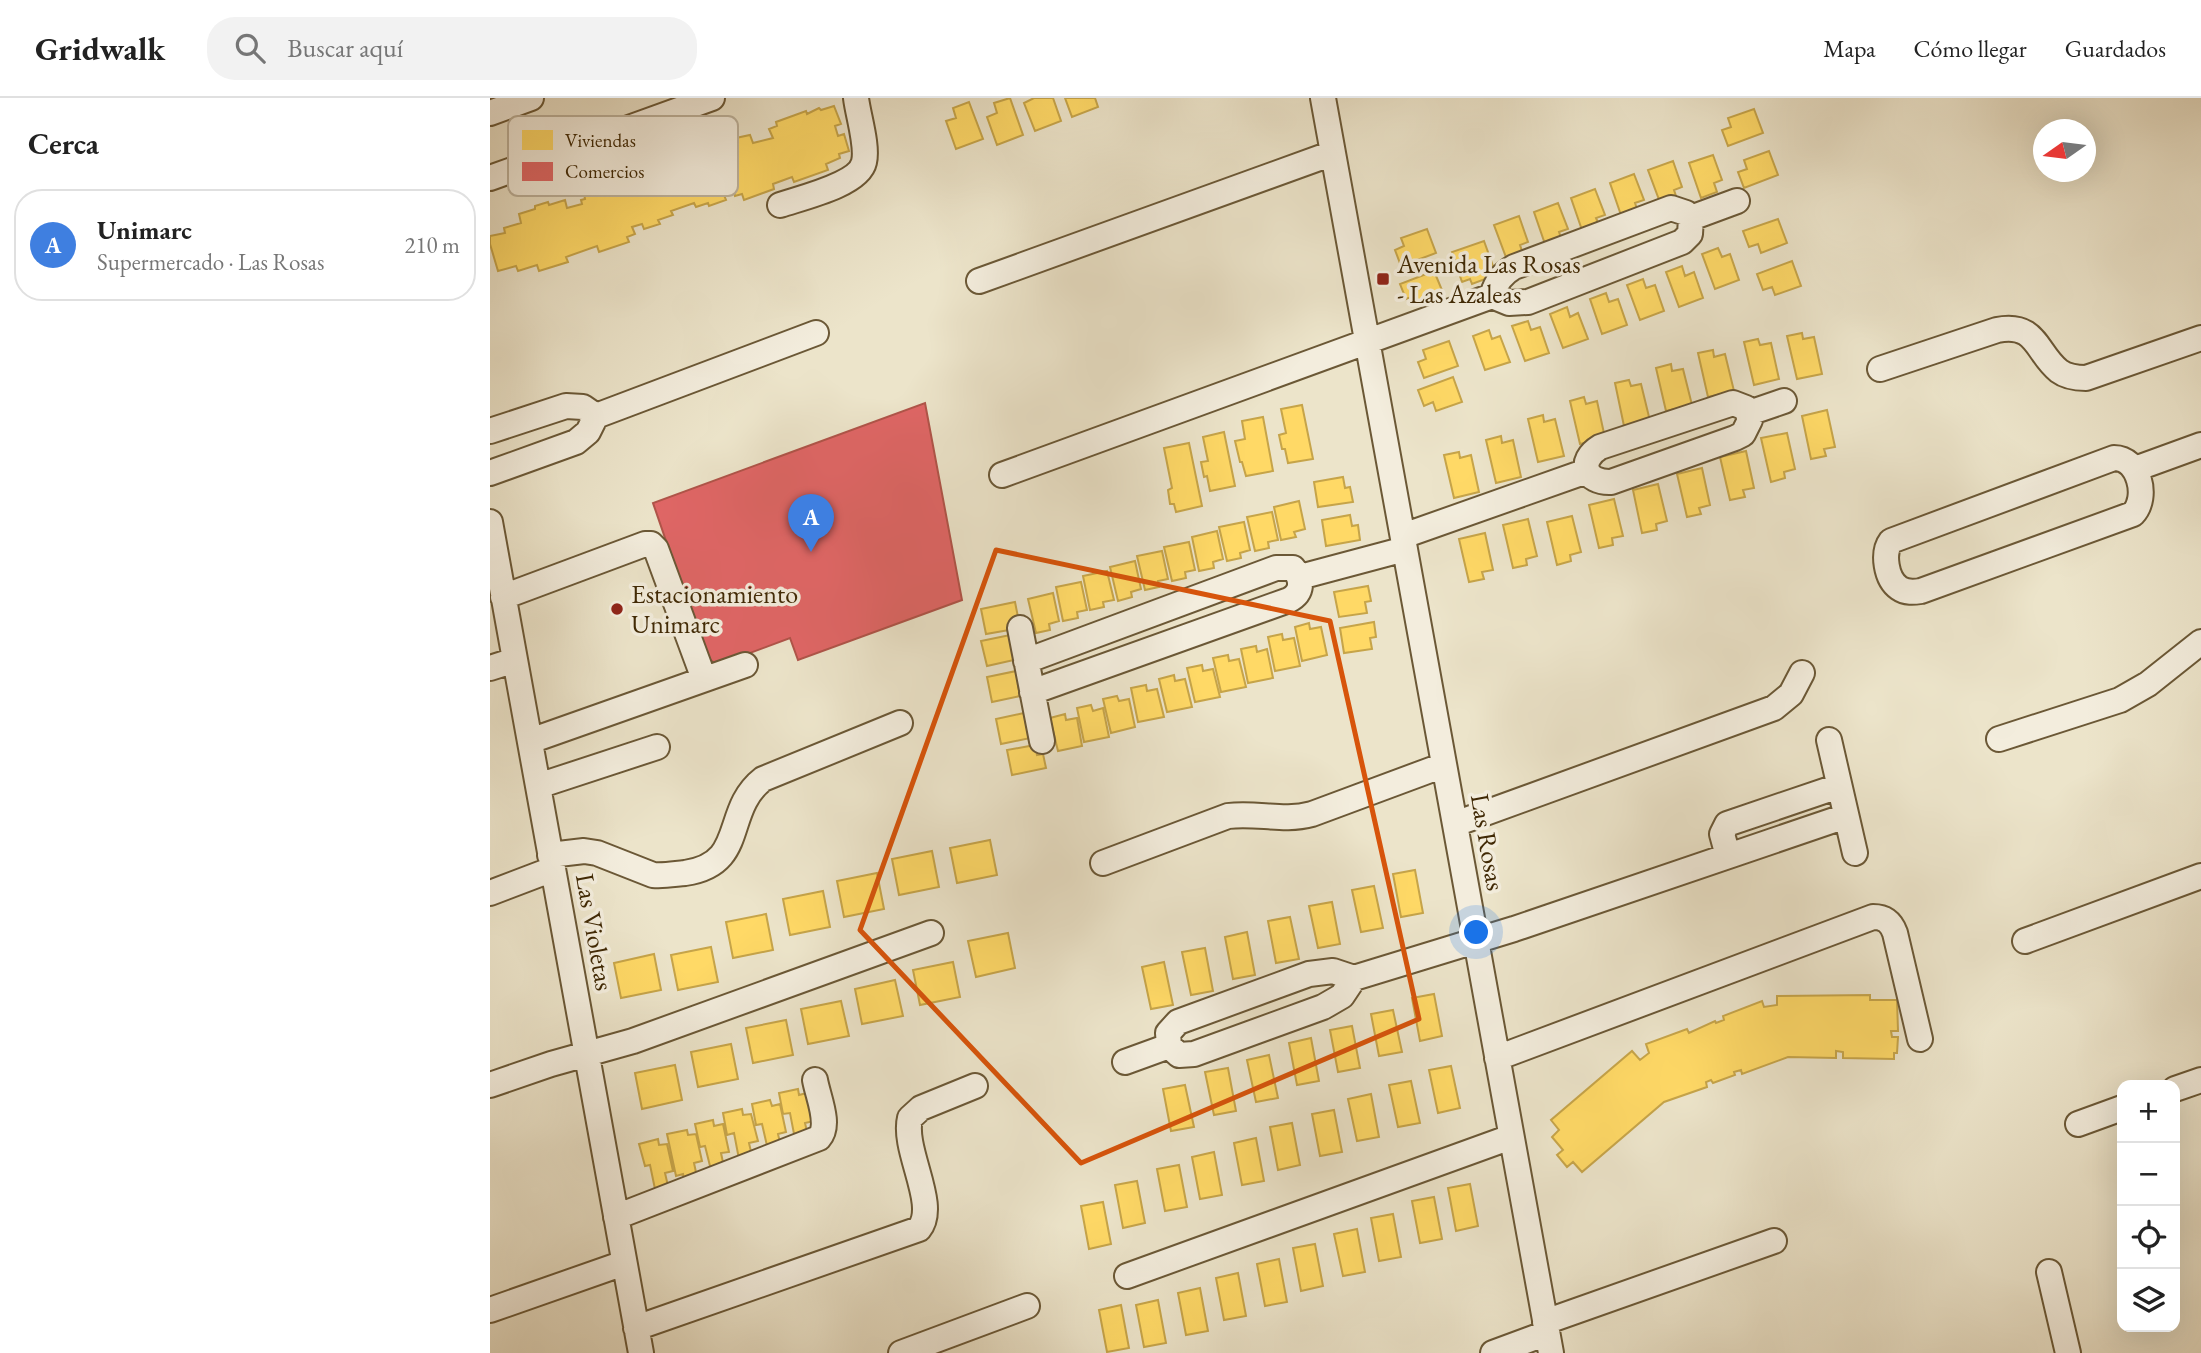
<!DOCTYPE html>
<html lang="es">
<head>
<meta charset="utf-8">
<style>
  body { margin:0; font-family:"EB Garamond",serif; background:#f2f2f2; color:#222 }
  .controls { position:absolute; right:21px; bottom:21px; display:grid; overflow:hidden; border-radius:14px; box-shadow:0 7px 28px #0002 }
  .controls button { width:63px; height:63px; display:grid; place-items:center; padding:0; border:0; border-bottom:2px solid #e0e0e0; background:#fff; color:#222; font:35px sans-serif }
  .compass { position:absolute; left:1543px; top:21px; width:63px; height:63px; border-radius:50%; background:#fff; box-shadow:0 7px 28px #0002; rotate:256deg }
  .you { position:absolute; left:987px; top:835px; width:24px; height:24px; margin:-18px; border:5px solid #fff; border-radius:50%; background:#1a73e8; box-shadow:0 0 0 10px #1a73e833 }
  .badge { display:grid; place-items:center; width:46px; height:46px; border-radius:50%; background:#8f2418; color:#fff; font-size:23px; font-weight:700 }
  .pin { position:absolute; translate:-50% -58px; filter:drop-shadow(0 2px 4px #0008) }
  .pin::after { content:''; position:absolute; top:37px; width:24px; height:21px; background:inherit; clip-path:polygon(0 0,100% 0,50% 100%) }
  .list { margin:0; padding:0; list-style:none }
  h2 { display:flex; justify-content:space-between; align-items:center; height:91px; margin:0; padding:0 28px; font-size:30px }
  h2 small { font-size:23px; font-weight:400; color:#767676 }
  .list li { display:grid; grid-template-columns:46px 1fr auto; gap:21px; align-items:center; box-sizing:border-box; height:112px; margin:0 14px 14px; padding:0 14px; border:2px solid #e0e0e0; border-radius:28px }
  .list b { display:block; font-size:26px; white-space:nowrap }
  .list p { margin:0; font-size:23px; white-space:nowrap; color:#767676 }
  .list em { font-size:23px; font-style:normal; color:#767676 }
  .icon { flex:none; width:38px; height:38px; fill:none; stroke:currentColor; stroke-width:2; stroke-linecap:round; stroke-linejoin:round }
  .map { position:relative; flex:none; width:1711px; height:1255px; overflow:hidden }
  header { display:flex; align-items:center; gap:42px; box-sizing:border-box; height:98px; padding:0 35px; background:#fff; border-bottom:2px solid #e0e0e0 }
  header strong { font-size:33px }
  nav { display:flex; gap:38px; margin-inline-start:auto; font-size:24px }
  .search { width:490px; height:63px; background:#f2f2f2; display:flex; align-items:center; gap:18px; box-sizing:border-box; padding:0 24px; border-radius:28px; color:#767676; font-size:26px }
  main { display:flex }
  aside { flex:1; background:#fff }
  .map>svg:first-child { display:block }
  .homes { fill:#ffd966; stroke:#c6a449; stroke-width:2 }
  .shops { fill:#e06666; stroke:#b05449; stroke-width:2 }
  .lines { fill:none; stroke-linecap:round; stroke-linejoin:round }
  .minor-casing { stroke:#6b5836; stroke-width:28 }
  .minor { stroke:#f3eddd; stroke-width:24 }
  .marked { fill:none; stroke:#d7540b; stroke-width:5; stroke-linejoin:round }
  .poi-dot { fill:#8f2418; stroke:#f3eddd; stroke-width:2.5 }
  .labels { text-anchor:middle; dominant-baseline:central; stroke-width:7; stroke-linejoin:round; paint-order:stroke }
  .poi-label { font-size:26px; fill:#402905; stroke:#f3eddd; text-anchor:start }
  .street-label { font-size:26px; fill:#402905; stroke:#f3eddd }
  .key { fill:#f3eddd; stroke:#bdb29c; stroke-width:2 }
  .key-label { font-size:19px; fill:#402905 }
</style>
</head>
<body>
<header>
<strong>Gridwalk</strong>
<div class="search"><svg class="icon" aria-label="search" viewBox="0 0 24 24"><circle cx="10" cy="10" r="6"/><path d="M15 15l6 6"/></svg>Buscar aquí</div>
<nav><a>Mapa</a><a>Cómo llegar</a><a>Guardados</a></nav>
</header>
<main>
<aside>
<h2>Cerca<small></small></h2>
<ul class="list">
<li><span class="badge" style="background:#3f7fe0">A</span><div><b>Unimarc</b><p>Supermercado · Las Rosas</p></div><em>210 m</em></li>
</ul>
</aside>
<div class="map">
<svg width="1711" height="1255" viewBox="0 0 1711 1255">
  <rect width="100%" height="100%" fill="#ece4ca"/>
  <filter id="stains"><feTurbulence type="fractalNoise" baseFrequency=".00286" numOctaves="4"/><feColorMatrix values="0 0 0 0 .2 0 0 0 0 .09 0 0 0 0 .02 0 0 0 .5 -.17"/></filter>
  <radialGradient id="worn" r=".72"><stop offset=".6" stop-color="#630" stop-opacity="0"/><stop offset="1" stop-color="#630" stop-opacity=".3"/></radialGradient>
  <path class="homes" d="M520 0 533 37 507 47 497 19 507 15 504 5Z
    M544 0H563L571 23 545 33 534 5Z
    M575 0H605L608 9 582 19Z
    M479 4 493 41 466 51 456 23 466 20 463 10Z
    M344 8 351 26 345 28 348 38 354 36 359 53 349 56 350 60 336 66 338 72 304 84 302 79 283 86 284 91 254 102 252 96 245 98 244 93 234 97 236 102 219 108 218 105 206 109 204 105 181 113 183 117 168 122 170 126 154 131 152 126 142 129 145 136 137 139 139 144 109 154 107 148 76 159 78 164 49 173 47 167 28 173 26 168 8 173 0 146V138L15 135 14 130 31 125 29 116 45 111V108L58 104 59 107 75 102 77 110 92 106 91 102 95 101 94 95 110 90 108 85 125 80 127 89 136 87 135 80 169 70 170 74 193 66 192 59 219 50 220 56 229 53 227 44 260 37 263 45 283 40 279 31 287 28 286 24 316 13 317 16 329 10 331 12Z
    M1264 11 1273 35 1238 48 1232 32 1241 29 1238 20Z
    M1279 53 1288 77 1254 90 1248 74 1257 71 1254 62Z
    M1223 57 1232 82 1224 85 1227 94 1211 100 1199 65Z
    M1183 63 1192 89 1184 92 1187 101 1171 107 1158 72Z
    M1144 76 1154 102 1145 105 1148 114 1132 120 1120 85Z
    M1105 91 1115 117 1106 120 1110 129 1093 135 1081 100Z
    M1068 105 1078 131 1069 134 1072 143 1056 149 1044 114Z
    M1029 118 1038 144 1030 147 1033 156 1017 162 1004 127Z
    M1288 121 1297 145 1271 155 1268 146 1259 149 1253 133Z
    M937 131 946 155 911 168 905 152 914 148 911 140Z
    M994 143 1003 168 995 172 998 180 982 186 980 181 972 184 962 154Z
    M1228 150 1232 159 1240 156 1249 182 1225 191 1212 156Z
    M1302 163 1311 188 1285 197 1282 189 1273 192 1267 176Z
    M1192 168 1195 178 1204 174 1213 200 1189 209 1176 174Z
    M944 173 954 197 928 207 924 198 916 201 910 186Z
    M1153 181 1156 190 1165 187 1174 213 1150 222 1137 187Z
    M1116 195 1119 204 1128 201 1137 227 1112 236 1100 201Z
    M1077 209 1080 219 1088 215 1098 241 1073 250 1060 216Z
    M1038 223 1041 232 1050 229 1059 255 1035 263 1022 228Z
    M999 232 1002 241 1010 238 1020 264 995 272 983 238Z
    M1312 235 1313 241 1324 239 1332 276 1307 281 1297 238Z
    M1268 241 1270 247 1281 245 1289 281 1264 287 1254 244Z
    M959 243 968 268 934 280 928 264 936 261 933 252Z
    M1223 252 1224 259 1235 256 1244 293 1218 299 1208 255Z
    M1181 266 1182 273 1193 271 1202 307 1176 313 1166 270Z
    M963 279 972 304 946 313 943 304 934 308 928 292Z
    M1139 282 1141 288 1151 286 1160 323 1134 328 1125 285Z
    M1094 299 1096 306 1107 303 1115 340 1090 346 1080 303Z
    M812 307 823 361 798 365 795 351H792L789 337 796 335 791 311Z
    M1337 312 1345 349 1334 351 1336 358 1321 361 1312 318Z
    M1053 317 1054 324 1065 321 1074 358 1048 364 1038 321Z
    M773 319 783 373 756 378 752 364H750L745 343 755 341 752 323Z
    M734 334 745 388 720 393 717 378 714 379 711 364 718 363 713 339Z
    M1297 335 1305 371 1294 374 1295 380 1281 384 1271 340Z
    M1011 338 1012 345 1023 342 1031 379 1006 385 996 342Z
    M699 345 712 408 686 414 684 406H680L678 392 682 390 674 350Z
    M1256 353 1264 390 1253 392 1255 399 1240 402 1230 359Z
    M969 354 970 360 981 357 989 394 964 400 954 357Z
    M1212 370 1220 407 1209 410 1211 416 1197 419 1187 376Z
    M853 379 855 390 860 389 863 404 828 409 824 384Z
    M1168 386 1177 423 1166 426 1167 432 1152 435 1143 392Z
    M1124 401 1133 438 1122 440 1123 447 1109 450 1099 407Z
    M809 403 815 431 804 434 806 439 791 442 784 409Z
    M782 414 788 442 778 444 779 450 765 453 757 419Z
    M860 417 862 428 868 427 870 442 836 448 832 422Z
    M1082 418 1091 454 1080 457 1081 463 1067 467 1057 424Z
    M1038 421 1047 458 1036 461 1037 467 1023 470 1013 427Z
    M754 424 760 452 750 455 751 460 737 463 729 429Z
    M727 433 733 461 723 464 724 470 709 473 702 439Z
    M995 435 1003 472 992 474 994 481 979 484 969 441Z
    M699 444 705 472 695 474 696 480 682 483 674 449Z
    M672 453 678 481 668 483 669 489 655 492 647 458Z
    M645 463 651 491 641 494 642 499 628 503 620 469Z
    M617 473 624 502 613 504 614 509 600 512 593 478Z
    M591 484 597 512 587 514 588 520 573 523 566 489Z
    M878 488 881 503 875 504 877 515 849 519 844 494Z
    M563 495 569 523 559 526 560 532 546 535 538 501Z
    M525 504 528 519 523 520 525 531 496 536 491 511Z
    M884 524 886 539 880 540 882 551 854 555 850 530Z
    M819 525 820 531 831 529 837 557 812 563 805 529Z
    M525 536 524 562 497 568 491 543Z
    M792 536 793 542 804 540 810 568 785 573 778 539Z
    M766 548 767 554 777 551 783 580 758 585 751 551Z
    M738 557 739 563 749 561 756 589 731 594 723 560Z
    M712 567 713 573 723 571 730 599 705 604 697 570Z
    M531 572 534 586 528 587 530 598 502 604 497 579Z
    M684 577 685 583 695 581 702 609 677 614 669 581Z
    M656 587 657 593 667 591 674 619 648 624 641 590Z
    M627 598 629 603 639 601 645 629 621 635 613 601Z
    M601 607 603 613 613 610 619 639 594 644 587 610Z
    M534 615 536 626 542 625 545 639 511 646 506 621Z
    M575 616 576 622 587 620 592 648 568 653 560 620Z
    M545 647 547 657 553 656 556 670 522 677 517 652Z
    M500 742 507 777 467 785 460 750Z
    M442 753 449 789 409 797 402 761Z
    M925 772 933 815 911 819 903 776Z
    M387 775 394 811 354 819 347 783Z
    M884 788 893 830 871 834 862 792Z
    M333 793 340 829 300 837 293 801Z
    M842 804 850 846 828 850 819 808Z
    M276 816 283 852 243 860 236 824Z
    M800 819 809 861 786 865 778 823Z
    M757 834 765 877 743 881 735 839Z
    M518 835 525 870 486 879 478 843Z
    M221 849 228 884 188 892 181 857Z
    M715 850 723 893 701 897 692 854Z
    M164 856 171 892 131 900 124 865Z
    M463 864 470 899 430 907 423 872Z
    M674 864 683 907 661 911 652 869Z
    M405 882 413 918 372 926 365 891Z
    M944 896 952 938 930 943 922 900Z
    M1380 897V902H1407L1408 933H1401L1402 939H1408L1407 955H1404V961L1353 960V954L1346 953V960L1298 959 1252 976 1251 972 1244 974 1245 977 1223 985 1221 982 1216 984 1217 989 1174 1004 1092 1074 1083 1064 1077 1069 1067 1057 1073 1052 1062 1039 1069 1032 1061 1022 1142 953 1150 962 1159 955 1156 946 1197 931 1199 935 1225 923 1226 925 1234 922 1233 918 1272 903 1274 909 1287 907V898Z
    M351 903 359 938 318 946 311 911Z
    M903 912 912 954 889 958 881 916Z
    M296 922 303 957 263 965 256 930Z
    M862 928 870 970 848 974 840 932Z
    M821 940 829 983 807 987 799 945Z
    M241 946 248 981 208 989 201 954Z
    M779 957 788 1000 766 1004 757 962Z
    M185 967 192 1002 152 1011 145 975Z
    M961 968 970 1010 948 1015 939 972Z
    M738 970 746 1013 724 1017 715 974Z
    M921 983 930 1025 908 1029 899 987Z
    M695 987 704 1029 681 1033 673 991Z
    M308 991 309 997 317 995 324 1023 315 1025 318 1038 305 1041 300 1015 293 1016 289 995Z
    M881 996 889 1039 867 1043 858 1001Z
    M280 1002 282 1008 290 1006 296 1034 288 1036 291 1049 278 1052 272 1026 266 1027 262 1006Z
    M252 1011 253 1017 261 1016 268 1043 259 1045 262 1058 249 1061 244 1035 237 1037 233 1015Z
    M844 1012 852 1054 830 1058 822 1016Z
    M223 1022 224 1028 233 1026 239 1054 231 1055 234 1069 221 1072 215 1048 210 1049 205 1026Z
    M802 1025 810 1067 788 1072 780 1029Z
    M197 1032 198 1037 206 1036 212 1063 204 1065 207 1079 194 1081 193 1076 186 1078 177 1036Z
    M766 1040 774 1083 752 1087 744 1045Z
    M168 1041 169 1047 177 1046 183 1073 175 1075 178 1088 165 1091 160 1067 155 1068 149 1046Z
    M724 1054 732 1097 710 1101 702 1059Z
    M689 1067 697 1109 675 1113 667 1071Z
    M647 1083 655 1125 633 1130 625 1087Z
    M980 1086 988 1128 966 1133 958 1090Z
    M944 1099 952 1141 930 1145 922 1103Z
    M613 1104 621 1146 599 1151 591 1108Z
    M903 1116 911 1159 889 1163 881 1120Z
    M867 1131 875 1174 853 1178 844 1136Z
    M825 1146 833 1188 811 1193 803 1150Z
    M789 1161 797 1204 775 1208 767 1166Z
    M748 1175 756 1218 734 1222 726 1180Z
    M710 1190 718 1233 696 1237 688 1195Z
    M668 1202 676 1245 654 1249 646 1207Z
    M631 1207 639 1250 617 1254 609 1212Z"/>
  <path class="shops" d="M435 305 472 502 308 562 300 540 228 567 216 559 163 405Z"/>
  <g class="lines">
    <defs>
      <path id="minor" d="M833 0 1061 1255
        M0 15 41 0
        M0 80 222 0
        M290 107C310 100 369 87 374 64 378 48 368 17 366 0
        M1201 120 1247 103
        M489 183 843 55
        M1390 271 1507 232C1547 224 1546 255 1569 273 1577 279 1586 280 1596 280L1711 240
        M1243 305 1256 310 1260 322 1253 336 1245 340 1121 384C1095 385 1087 363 1110 349Z
        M1259 315 1294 303
        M0 333 76 308 93 309 106 318
        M1624 360C1649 360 1659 399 1643 416L1431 493C1424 494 1416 495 1409 490 1396 481 1392 455 1401 443Z
        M1645 371 1711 347
        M0 375 86 344 98 334 106 318 326 235
        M512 377 1002 198 1019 205 1038 204 1192 144 1200 136 1201 120 1196 115 1181 110 1024 169C1012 176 1006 184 1002 198
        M0 424 151 1255
        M913 438 1097 373
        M810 479 915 451
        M13 499 155 446H161L166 451 214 581
        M530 530 552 643
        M536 563 786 470H803C813 481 813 495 799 502L542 594
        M0 570 25 562
        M1509 641 1630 602 1658 586 1711 544
        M1339 642 1365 755
        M40 643 255 567
        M48 688 167 649
        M965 726 1284 610 1301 596 1312 575
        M60 757 94 753 107 755 163 777C174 778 184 776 195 775 258 766 232 713 273 681L410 625
        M1238 758 1232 736 1237 726 1349 688
        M613 765 738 718C767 714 793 724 822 716L954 667
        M0 795 63 771
        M1535 843 1711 778
        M864 880 852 898 833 909 704 956 689 957 679 948 678 935 688 924 819 876 843 873 864 880 1024 831 1356 718
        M1007 960 1383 819C1395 819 1401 824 1405 835L1430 941
        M635 964 679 948
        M0 987 61 966 143 943 441 835
        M1685 991 1711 982
        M1588 1026 1632 1010
        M126 1119 329 1040C341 1027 328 999 325 982
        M1559 1174 1578 1255
        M637 1178 1021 1039
        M0 1212 134 1165
        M1055 1224 1284 1143
        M146 1230 429 1131C449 1107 412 1052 420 1020L431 1010 485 988
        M411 1255 537 1208
        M1003 1255 1057 1235"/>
    </defs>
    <use href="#minor" class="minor-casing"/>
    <use href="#minor" class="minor"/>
  </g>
  <path class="marked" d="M506 452 840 523 929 921 591 1065 370 832Z"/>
  <g class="poi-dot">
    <rect x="886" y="174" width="14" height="14" rx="3.5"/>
    <circle cx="127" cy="511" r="7"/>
  </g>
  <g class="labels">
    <g class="poi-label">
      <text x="907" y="166">Avenida Las Rosas<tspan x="907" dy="30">- Las Azaleas</tspan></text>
      <text x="141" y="496">Estacionamiento<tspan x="141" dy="30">Unimarc</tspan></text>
    </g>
    <g class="street-label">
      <text transform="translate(998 744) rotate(80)">Las Rosas</text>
      <text transform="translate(105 834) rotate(80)">Las Violetas</text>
    </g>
  </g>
  <rect x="18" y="18" width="230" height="80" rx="10" class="key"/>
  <rect x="32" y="32" width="31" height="20" fill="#ffd966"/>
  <rect x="32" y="64" width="31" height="19" fill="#e06666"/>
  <g class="key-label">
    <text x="75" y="49">Viviendas</text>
    <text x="75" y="80">Comercios</text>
  </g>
  <rect width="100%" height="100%" filter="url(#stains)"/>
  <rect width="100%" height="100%" fill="url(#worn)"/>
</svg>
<div class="controls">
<button>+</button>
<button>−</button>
<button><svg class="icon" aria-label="locate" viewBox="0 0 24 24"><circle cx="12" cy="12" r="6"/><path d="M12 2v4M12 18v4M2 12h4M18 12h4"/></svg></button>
<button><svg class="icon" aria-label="layers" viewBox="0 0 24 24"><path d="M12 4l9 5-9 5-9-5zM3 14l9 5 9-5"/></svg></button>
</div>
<svg class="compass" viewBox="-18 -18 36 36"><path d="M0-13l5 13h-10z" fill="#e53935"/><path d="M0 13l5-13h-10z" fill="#767676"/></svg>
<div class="you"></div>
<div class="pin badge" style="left:321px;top:454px;background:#3f7fe0">A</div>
</div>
</main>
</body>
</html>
